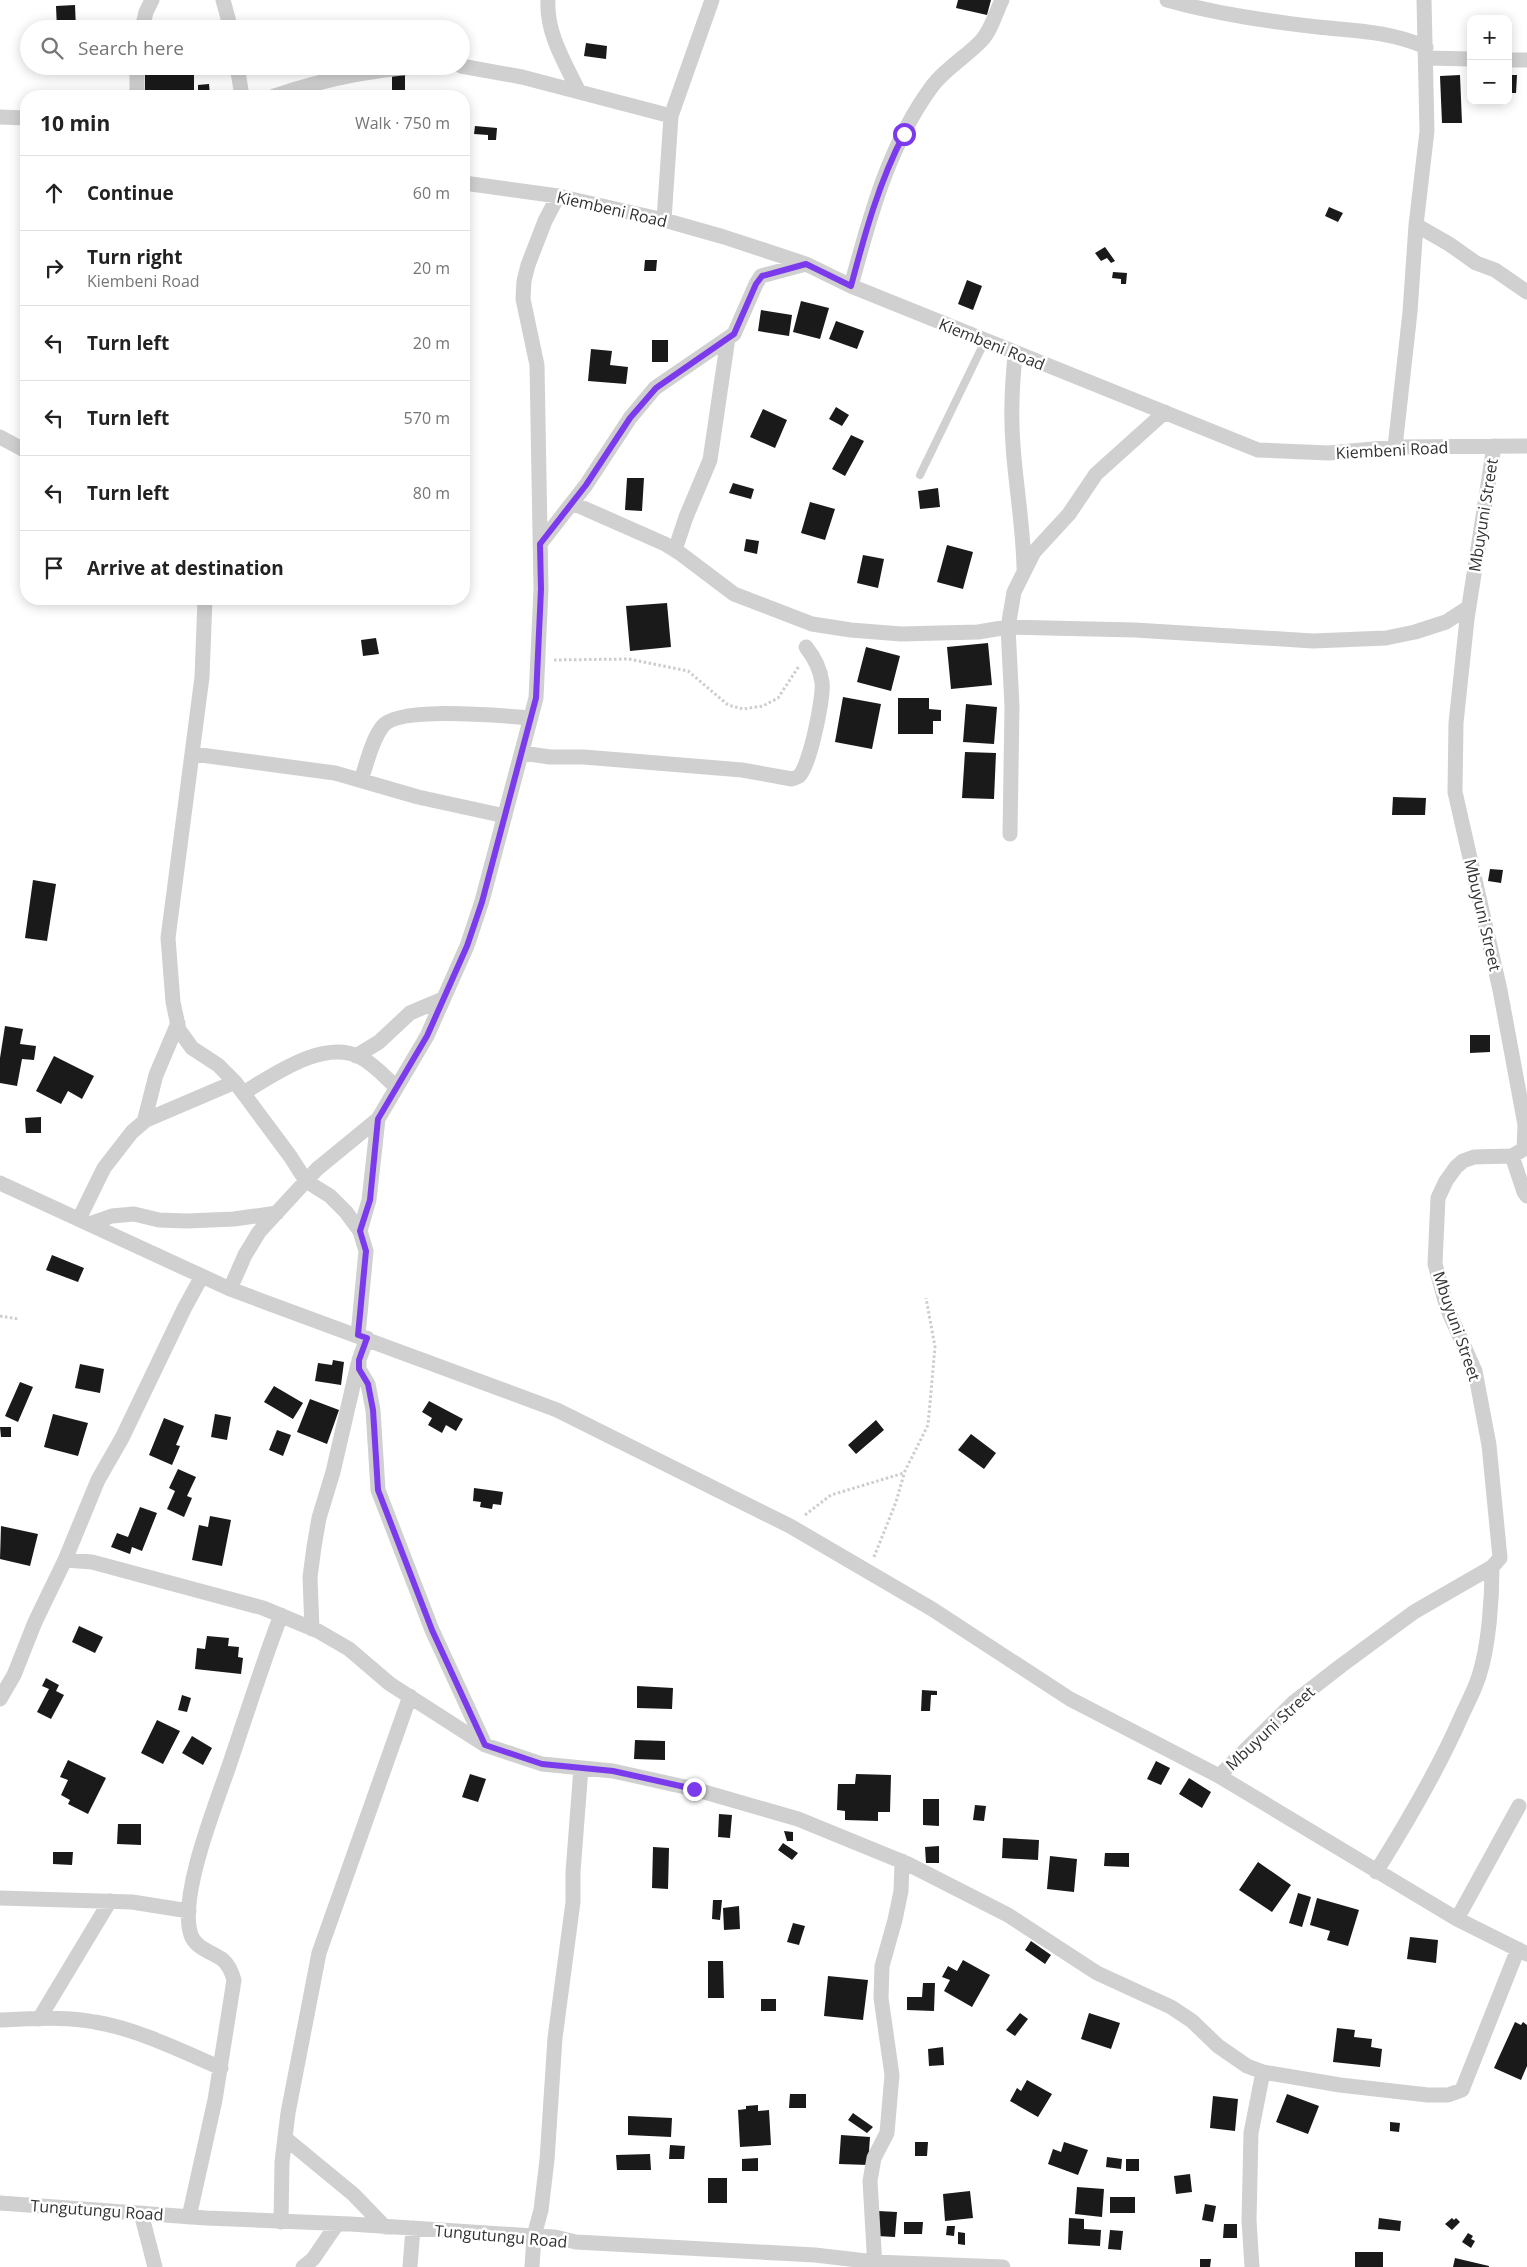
<!DOCTYPE html>
<html lang="en">
<head>
<meta charset="utf-8">
<style>
  body { margin:0; font-family:"Open Sans",sans-serif; background:#f2f2f2; color:#222 }
  .controls { position:absolute; right:15px; top:15px; display:grid; overflow:hidden; border-radius:10px; box-shadow:0 2px 12px #0003 }
  .controls button { width:45px; height:45px; display:grid; place-items:center; padding:0; border:0; border-bottom:1px solid #e0e0e0; background:#fff; color:#222; font:25px sans-serif }
  .stop { position:absolute; width:15px; height:15px; margin:-11px; border:4px solid #7c3aed; border-radius:50%; background:#fff }
  .stop.end { background:#7c3aed; border-color:#fff; box-shadow:0 1px 5px #0008 }
  .list { margin:0; padding:0; list-style:none }
  h2 { display:flex; justify-content:space-between; align-items:center; height:65px; margin:0; padding:0 20px; font-size:21px }
  h2 small { font-size:16px; font-weight:400; color:#767676 }
  .list li { display:grid; grid-template-columns:32px 1fr auto; gap:15px; align-items:center; box-sizing:border-box; height:75px; padding:0 20px; border-top:1px solid #e0e0e0 }
  .list b { display:block; font-size:19px; white-space:nowrap }
  .list p { margin:0; font-size:16px; white-space:nowrap; color:#767676 }
  .list em { font-size:16px; font-style:normal; color:#767676 }
  .icon { flex:none; width:28px; height:28px; fill:none; stroke:currentColor; stroke-width:2; stroke-linecap:round; stroke-linejoin:round }
  .map { position:relative; flex:none; width:1527px; height:2267px; overflow:hidden }
  .search { position:absolute; background:#fff; box-shadow:0 2px 12px #0003; left:20px; top:20px; width:450px; height:55px; display:flex; align-items:center; gap:12px; box-sizing:border-box; padding:0 18px; border-radius:28px; color:#767676; font-size:19px }
  .panel { position:absolute; background:#fff; box-shadow:0 2px 12px #0003; left:20px; top:90px; width:450px; height:515px; border-radius:20px }
  .map>svg:first-child { display:block }
  .building { fill:#1a1a1a }
  .lines { fill:none; stroke-linecap:round; stroke-linejoin:round }
  .path { stroke:#cdcdcd; stroke-width:3; stroke-dasharray:2.5 2.5; stroke-linecap:butt }
  .service { stroke:#d0d0d0; stroke-width:8 }
  .minor { stroke:#d0d0d0; stroke-width:15 }
  .route { stroke:#7c3aed; stroke-width:6 }
  .labels { text-anchor:middle; dominant-baseline:central; stroke-width:5; stroke-linejoin:round; paint-order:stroke }
  .street-label { font-size:16px; fill:#333; stroke:#fff }
</style>
</head>
<body>
<div class="map">
<svg width="1527" height="2267" viewBox="0 0 1527 2267">
  <rect width="100%" height="100%" fill="#fff"/>
  <path class="building" d="M958 0H991L987 15 956 8Z
    M75 5 76 29H57L56 6Z
    M586 43 607 46 606 59 584 56Z
    M145 70H194V96H145Z
    M392 75H405V90H392Z
    M1460 75 1462 123H1442L1440 76Z
    M1508 75H1517L1516 93H1508Z
    M209 84 210 96H198V85Z
    M475 126 497 128 496 140H488V135L474 134Z
    M1329 207 1343 213 1338 222 1325 216Z
    M1105 247 1115 261 1111 263 1107 258 1101 261 1095 253Z
    M645 260H657L656 271H644Z
    M1113 272 1127 273 1126 284H1121V279L1112 278Z
    M967 280 982 286 973 310 958 304Z
    M801 301 829 308 820 339 793 332Z
    M761 310 792 315 789 336 758 331Z
    M836 321 864 331 857 349 829 339Z
    M652 340H668V362H652Z
    M591 349 612 351 610 365 628 367 626 384 588 381Z
    M836 407 849 415 842 426 829 419Z
    M763 409 787 420 775 448 750 437Z
    M851 435 864 441 845 476 832 469Z
    M627 478H644L642 511 625 510Z
    M733 483 754 489 751 499 729 493Z
    M938 488 940 507 920 509 918 491Z
    M810 502 835 509 825 540 801 533Z
    M746 539 759 541 757 554 744 551Z
    M947 545 973 552 963 589 937 582Z
    M863 555 884 559 878 588 857 583Z
    M667 603 671 647 630 651 626 606Z
    M376 638 379 654 363 656 361 640Z
    M988 643 992 685 951 689 947 647Z
    M866 647 900 656 891 691 857 682Z
    M843 697 881 704 872 749 835 742Z
    M898 698H929V709L941 710V721H933V734H898Z
    M966 704 997 707 994 744 963 742Z
    M965 752 996 753 994 799 962 798Z
    M1393 797 1426 798 1425 815H1392Z
    M1490 869 1503 870 1501 883 1488 881Z
    M33 880 56 884 47 941 25 938Z
    M5 1026 23 1029 20 1044 36 1046 34 1060 22 1059 17 1086 0 1083V1058Z
    M1470 1035H1490V1052L1470 1053Z
    M54 1056 94 1076 82 1099 68 1091 61 1104 36 1091Z
    M41 1117V1133H26L25 1118Z
    M52 1255 84 1268 78 1282 46 1270Z
    M333 1360 344 1362 341 1385 315 1381 318 1363 332 1365Z
    M80 1364 104 1369 100 1393 75 1388Z
    M20 1382 33 1387 18 1422 5 1416Z
    M274 1386 303 1403 293 1419 264 1402Z
    M310 1399 339 1410 327 1444 297 1432Z
    M429 1401 463 1419 456 1431 446 1425 442 1433 428 1425 432 1418 422 1412Z
    M53 1414 88 1423 78 1456 44 1447Z
    M215 1414 231 1417 227 1440 211 1437Z
    M164 1418 184 1426 176 1445 180 1446 172 1465 149 1455Z
    M876 1420 884 1430 856 1454 848 1445Z
    M0 1427H11V1437H1Z
    M277 1430 291 1435 283 1456 269 1450Z
    M971 1434 996 1453 984 1469 958 1450Z
    M178 1469 196 1477 187 1496 192 1498 184 1517 167 1509 175 1491 169 1488Z
    M474 1488 503 1492 501 1505 493 1504 492 1509 480 1507 481 1502 473 1501Z
    M140 1507 157 1513 142 1551 132 1547 130 1554 111 1547 117 1533 128 1537Z
    M210 1516 231 1520 222 1566 192 1560 199 1525 208 1527Z
    M1 1526 38 1534 30 1566 0 1559Z
    M79 1626 103 1637 95 1653 72 1642Z
    M207 1636 229 1638 228 1646 239 1647 238 1657 243 1658 241 1674 195 1669 197 1648 205 1649Z
    M46 1678 59 1685 56 1691 64 1695 51 1719 37 1712 49 1689 42 1686Z
    M637 1686 673 1688 672 1709 637 1708Z
    M922 1690 937 1691V1695H931L930 1711H921Z
    M182 1695 191 1698 187 1712 178 1710Z
    M157 1720 180 1731 163 1764 141 1753Z
    M192 1736 212 1748 203 1765 182 1753Z
    M635 1740 665 1741V1760L634 1759Z
    M68 1760 106 1778 88 1814 68 1804 70 1800 61 1795 68 1780 60 1777Z
    M1156 1761 1170 1768 1161 1785 1147 1779Z
    M470 1774 486 1779 478 1802 462 1797Z
    M856 1774 891 1775 890 1812H878V1821L845 1820V1811L837 1810 838 1784H855Z
    M1189 1778 1211 1792 1202 1808 1179 1794Z
    M923 1799H939V1826L923 1825Z
    M975 1805 986 1806 984 1821 973 1820Z
    M719 1814 732 1815 730 1838 718 1837Z
    M118 1824H141V1845L117 1844Z
    M784 1831 793 1832V1841H787Z
    M1003 1838 1039 1840 1038 1860 1002 1858Z
    M783 1843 798 1853 792 1860 778 1850Z
    M939 1846V1863H926L925 1847Z
    M653 1847 669 1848 668 1889 652 1888Z
    M53 1852H73L72 1865 53 1864Z
    M1105 1853H1129V1867L1104 1866Z
    M1050 1856 1077 1859 1074 1892 1047 1889Z
    M1258 1862 1291 1885 1272 1912 1239 1890Z
    M1298 1893 1311 1897 1302 1927 1289 1923Z
    M1317 1898 1359 1910 1348 1946 1327 1940 1330 1931 1310 1925Z
    M713 1900H722L720 1920 712 1919Z
    M739 1906 740 1929 724 1930 723 1908Z
    M793 1923 805 1926 799 1945 787 1942Z
    M1410 1937 1438 1940 1436 1963 1407 1959Z
    M1031 1941 1051 1955 1045 1964 1025 1950Z
    M963 1960 990 1975 972 2007 944 1991 950 1980 942 1977 948 1966 957 1971Z
    M708 1961H723L724 1998H708Z
    M828 1976 868 1980 863 2020 824 2016Z
    M923 1983H935L934 2011 907 2010V1997H922Z
    M761 1999H776V2011H761Z
    M1020 2013 1028 2019 1015 2036 1006 2030Z
    M1089 2013 1120 2023 1111 2049 1081 2039Z
    M1515 2022 1521 2025 1523 2022 1527 2025V2066L1521 2080 1494 2068Z
    M1337 2028 1355 2030 1354 2037 1372 2039 1371 2047 1382 2049 1380 2067 1333 2062Z
    M943 2047 944 2065 929 2066 928 2049Z
    M1027 2080 1052 2094 1038 2117 1010 2101 1017 2088 1021 2091Z
    M790 2094H806V2108H789Z
    M1287 2094 1319 2106 1308 2134 1276 2122Z
    M1213 2096 1238 2099 1235 2131 1210 2128Z
    M758 2105V2111L769 2110 771 2145 740 2147 738 2110 746 2109V2106Z
    M853 2113 873 2127 867 2133 848 2120Z
    M628 2116 672 2118 671 2137 628 2135Z
    M1390 2122 1400 2123 1399 2132 1390 2131Z
    M841 2135 870 2137 868 2165 839 2164Z
    M915 2142H928L927 2156H915Z
    M1064 2142 1088 2150 1078 2175 1048 2164 1053 2149 1061 2152Z
    M670 2145 685 2146 684 2159H669Z
    M650 2154 651 2170H617L616 2155Z
    M1107 2157 1122 2159 1121 2169 1106 2167Z
    M758 2158V2171H742V2159Z
    M1126 2159H1139V2171H1126Z
    M1190 2174 1192 2192 1176 2194 1174 2176Z
    M708 2178H727V2203H708Z
    M1077 2187 1104 2189 1102 2217 1075 2214Z
    M970 2191 973 2218 945 2221 943 2194Z
    M1110 2197H1135V2213H1110Z
    M1205 2204 1216 2206 1213 2222 1202 2220Z
    M878 2211 897 2212 895 2237 877 2236Z
    M1069 2218 1084 2219V2229L1101 2230 1100 2246 1068 2244Z
    M1379 2218 1401 2221 1400 2231 1378 2229Z
    M1452 2218 1454 2220 1456 2218 1460 2222 1452 2230 1445 2224Z
    M904 2222H923L922 2234H904Z
    M1224 2224H1237V2238H1223Z
    M947 2226H955L954 2236 946 2235Z
    M1110 2230 1123 2231 1121 2250 1108 2249Z
    M958 2232 965 2233V2245L958 2244Z
    M1468 2233 1473 2236 1471 2239 1475 2241 1471 2248 1462 2242Z
    M1355 2252H1383V2267H1355Z
    M1455 2258 1489 2266V2267H1453Z
    M1200 2259H1211L1210 2267H1200Z"/>
  <g class="lines">
    <path class="path" d="M554 660 629 659 688 671 728 705 743 709 763 706 778 698 799 666
      M0 1316 18 1319
      M805 1515 831 1495 904 1473 928 1425 935 1347 926 1298
      M874 1557 896 1502 904 1474"/>
    <path class="service" d="M920 475 985 341"/>
    <path class="minor" d="M223 0 231 29
      M548 0C546 33 565 63 579 92
      M1167 0C1217 14 1267 21 1318 27 1356 31 1389 31 1426 47
      M142 29 146 12 152 0
      M1426 58 1471 59
      M1508 60H1527
      M237 66 242 96
      M461 66 522 77 671 116
      M137 96V66
      M274 96C330 77 382 67 441 66
      M0 117 26 118
      M464 183 558 196 664 220 724 237 806 264 851 286 1258 450 1329 453 1395 447 1527 446
      M664 220 671 116 712 0
      M1416 225 1449 244 1476 263 1495 270 1527 292
      M851 286C870 216 889 144 933 85 946 68 967 56 981 41 991 31 996 12 1002 0
      M1015 353C1014 370 1012 386 1012 403 1010 458 1023 513 1024 568
      M0 437 26 451
      M1395 447 1410 312 1416 225 1427 131 1424 0
      M572 503 665 544 681 554 734 594 812 624 851 630 901 634 978 632 1008 627 1135 630 1313 641 1386 638 1415 632 1446 622 1469 607
      M540 544 586 485 630 418 655 388 734 334 756 284 761 276 806 264
      M675 550 686 517 710 460 728 338
      M205 599 202 677 168 938 173 1002 179 1030 192 1048 218 1065 235 1082 290 1156 306 1181 330 1196 346 1212 360 1231 366 1251 358 1335
      M522 753 550 757H584L742 770 792 779C795 778 798 777 799 776 810 766 824 696 822 682 820 668 814 657 806 647
      M193 754 335 773 418 797 505 816
      M361 780C367 763 371 742 382 727 397 705 504 716 531 718
      M1010 834 1012 706 1008 627 1014 592 1034 552 1069 514 1096 474 1165 412
      M356 1056 379 1042 410 1013 443 999
      M243 1093C275 1074 323 1039 360 1057 374 1064 385 1077 396 1087
      M144 1122 156 1075 178 1023
      M1512 1156 1524 1192 1527 1196
      M0 1183 230 1289 557 1410 790 1526 932 1609 1070 1699 1219 1776 1457 1919 1527 1954
      M79 1219 104 1168 132 1132 146 1120 235 1082
      M89 1224 112 1216 134 1214 159 1220 187 1221 234 1219 277 1213
      M360 1231 369 1200 378 1119
      M230 1289 245 1255 259 1232 317 1169 378 1119 427 1036 467 946 482 901 536 698 541 589 537 365 523 299 524 281 528 265 545 221 558 196
      M367 1338 359 1360V1369L368 1384 373 1410 378 1490 432 1630 485 1745
      M65 1560 92 1562 263 1608 318 1631 349 1649 390 1684 485 1745 542 1764 613 1771 694 1789 798 1819 908 1864 1008 1915 1097 1973 1171 2007 1192 2021 1218 2046 1247 2066 1263 2072 1340 2085 1428 2095H1448L1462 2090 1518 1949
      M312 1629 310 1577 314 1547 319 1518 333 1472 358 1364
      M0 1699 14 1675 35 1622 65 1560 98 1480 122 1438 184 1309 202 1276
      M1219 1776 1293 1703 1342 1665 1414 1612 1492 1567 1500 1558 1489 1445 1475 1371 1447 1308 1435 1264 1438 1198 1446 1181 1456 1167 1463 1161 1474 1157 1512 1156 1524 1149 1525 1125 1500 990 1455 792 1456 723 1467 619 1494 446
      M1376 1872C1408 1821 1438 1770 1462 1715 1468 1702 1475 1689 1479 1676 1489 1645 1492 1599 1492 1567
      M0 1898 132 1902 189 1911
      M1457 1919 1519 1806
      M39 2019 110 1901
      M0 2020C32 2019 64 2016 95 2022 137 2029 182 2051 221 2068
      M285 2138 353 2194 385 2227
      M0 2203 206 2218 350 2224 534 2236 555 2237 576 2242 815 2255 875 2262 1003 2267
      M141 2213 155 2267
      M189 2217 215 2100 234 1980C232 1973 229 1965 223 1960 214 1953 195 1948 191 1935 178 1898 216 1804 229 1766 246 1716 262 1665 281 1615
      M281 2222 282 2162 288 2113 319 1953 410 1696
      M303 2267 313 2259 337 2224
      M410 2267 413 2228
      M532 2267 534 2236 541 2210 547 2160 555 2038 573 1902V1872L581 1768
      M875 2267 870 2181 874 2158 887 2133 892 2075 881 1998 882 1966 895 1920 901 1891 902 1861
      M1252 2267 1249 2220 1251 2133 1263 2072"/>
  </g>
  <g class="lines">
    <path class="route" d="M694 1789 613 1771 542 1764 485 1745 432 1630 378 1490 373 1410 368 1384 359 1369V1360L367 1338 358 1335 366 1251 360 1231 370 1200 378 1119 427 1036 467 946 482 902 536 698 541 589 540 544 586 485 630 418 656 388 734 334 756 284 762 276 806 264 851 286C865 233 879 182 904 134"/>
  </g>
  <g class="labels">
    <g class="street-label">
      <text transform="translate(612 209) rotate(13)">Kiembeni Road</text>
      <text transform="translate(992 344) rotate(22)">Kiembeni Road</text>
      <text transform="translate(1392 450) rotate(-3)">Kiembeni Road</text>
      <text transform="translate(1483 515) rotate(-81)">Mbuyuni Street</text>
      <text transform="translate(1483 915) rotate(77)">Mbuyuni Street</text>
      <text transform="translate(1457 1326) rotate(71)">Mbuyuni Street</text>
      <text transform="translate(1270 1728) rotate(-43)">Mbuyuni Street</text>
      <text transform="translate(97 2210) rotate(4)">Tungutungu Road</text>
      <text transform="translate(501 2236) rotate(5)">Tungutungu Road</text>
    </g>
  </g>
</svg>
<div class="controls">
<button>+</button>
<button>−</button>
</div>
<div class="stop" style="left:904px;top:134px"></div>
<div class="stop end" style="left:694px;top:1789px"></div>
<div class="search"><svg class="icon" aria-label="search" viewBox="0 0 24 24"><circle cx="10" cy="10" r="6"/><path d="M15 15l6 6"/></svg>Search here</div>
<section class="panel">
<h2>10 min<small>Walk · 750 m</small></h2>
<ul class="list">
<li><svg class="icon" aria-label="ahead" viewBox="0 0 24 24"><path d="M12 20V5M6 11l6-6 6 6"/></svg><div><b>Continue</b></div><em>60 m</em></li>
<li><svg class="icon" aria-label="right" viewBox="0 0 24 24"><path d="M7 20v-9h11M14 6l5 5-5 5"/></svg><div><b>Turn right</b><p>Kiembeni Road</p></div><em>20 m</em></li>
<li><svg class="icon" aria-label="left" viewBox="0 0 24 24"><path d="M17 20v-9H6M10 6l-5 5 5 5"/></svg><div><b>Turn left</b></div><em>20 m</em></li>
<li><svg class="icon" aria-label="left" viewBox="0 0 24 24"><path d="M17 20v-9H6M10 6l-5 5 5 5"/></svg><div><b>Turn left</b></div><em>570 m</em></li>
<li><svg class="icon" aria-label="left" viewBox="0 0 24 24"><path d="M17 20v-9H6M10 6l-5 5 5 5"/></svg><div><b>Turn left</b></div><em>80 m</em></li>
<li><svg class="icon" aria-label="arrive" viewBox="0 0 24 24"><path d="M6 21V4h12l-3 4 3 4H6"/></svg><div><b>Arrive at destination</b></div></li>
</ul>
</section>
</div>
</body>
</html>
